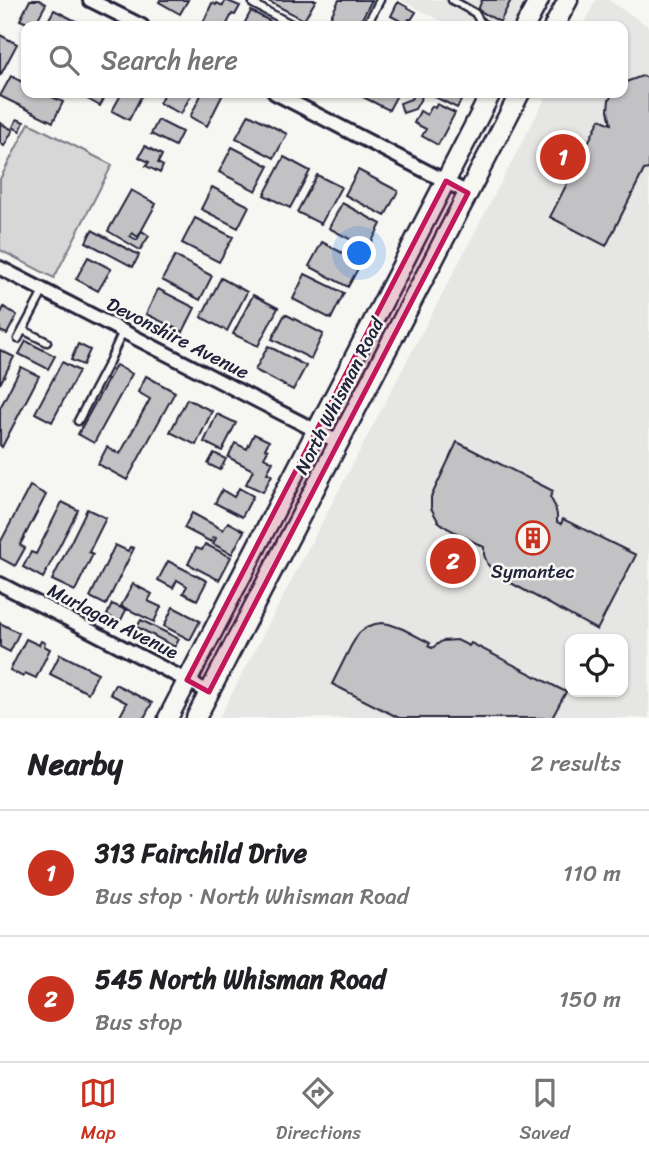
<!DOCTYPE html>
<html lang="en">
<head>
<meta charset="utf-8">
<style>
  body { margin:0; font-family:Sriracha,sans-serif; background:#f2f2f2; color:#202124 }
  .controls { position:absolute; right:21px; bottom:21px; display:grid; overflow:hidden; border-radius:14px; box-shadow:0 2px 5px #0004 }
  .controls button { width:63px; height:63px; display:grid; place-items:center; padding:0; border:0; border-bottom:2px solid #e0e0e0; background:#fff; color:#202124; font:35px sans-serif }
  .you { position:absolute; left:360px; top:254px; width:24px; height:24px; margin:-18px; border:5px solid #fff; border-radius:50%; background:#1a73e8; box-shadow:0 0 0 10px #1a73e833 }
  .badge { display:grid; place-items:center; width:46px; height:46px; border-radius:50%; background:#c8321e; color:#fff; font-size:23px; font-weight:700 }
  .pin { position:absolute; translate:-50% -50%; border:4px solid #fff; box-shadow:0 2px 7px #0006 }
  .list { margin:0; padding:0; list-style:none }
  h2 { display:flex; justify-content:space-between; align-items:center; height:91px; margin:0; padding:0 28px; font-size:30px }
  h2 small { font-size:23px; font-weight:400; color:#757577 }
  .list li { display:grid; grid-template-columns:46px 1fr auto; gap:21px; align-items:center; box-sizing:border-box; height:126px; padding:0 28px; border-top:2px solid #e0e0e0 }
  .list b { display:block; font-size:26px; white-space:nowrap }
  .list p { margin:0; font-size:23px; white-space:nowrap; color:#757577 }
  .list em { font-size:23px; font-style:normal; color:#757577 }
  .icon { flex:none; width:38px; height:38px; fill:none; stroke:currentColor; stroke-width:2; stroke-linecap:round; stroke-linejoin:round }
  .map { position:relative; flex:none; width:649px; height:718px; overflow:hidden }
  .search { position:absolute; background:#fff; box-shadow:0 2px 5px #0004; left:21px; right:21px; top:21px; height:77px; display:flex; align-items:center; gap:18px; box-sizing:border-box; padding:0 24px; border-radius:14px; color:#757577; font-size:26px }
  .sheet { height:343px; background:#fff }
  nav { display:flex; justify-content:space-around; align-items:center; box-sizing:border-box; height:98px; border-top:2px solid #e0e0e0; background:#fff; font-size:19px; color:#757577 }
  nav a { display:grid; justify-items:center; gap:4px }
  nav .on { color:#c8321e }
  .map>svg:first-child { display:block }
  .built { fill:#e6e6e4; fill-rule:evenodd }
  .green { fill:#d7d7d7; stroke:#7c7c89; stroke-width:2 }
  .building { fill:#c2c2c4; stroke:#22223b; stroke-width:2 }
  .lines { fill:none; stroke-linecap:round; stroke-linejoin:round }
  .lane-casing { stroke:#22223b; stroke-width:11 }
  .street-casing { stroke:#22223b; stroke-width:18 }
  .secondary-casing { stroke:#22223b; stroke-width:23 }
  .lane { stroke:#f6f6f2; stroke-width:6 }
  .street { stroke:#f6f6f2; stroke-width:12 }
  .secondary { stroke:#f6f6f2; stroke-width:18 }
  .marked { fill:#c2185b; fill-opacity:0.2; stroke:#c2185b; stroke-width:5; stroke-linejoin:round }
  .labels { text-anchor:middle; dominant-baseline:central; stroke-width:5; stroke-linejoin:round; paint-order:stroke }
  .street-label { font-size:19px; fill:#22223b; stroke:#f6f6f2 }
  .poi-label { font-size:19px; fill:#22223b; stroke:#f6f6f2 }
</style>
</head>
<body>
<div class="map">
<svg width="649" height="718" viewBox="0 0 649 718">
  <rect width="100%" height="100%" fill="#f6f6f2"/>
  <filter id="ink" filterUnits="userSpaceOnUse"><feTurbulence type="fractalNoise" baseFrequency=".0143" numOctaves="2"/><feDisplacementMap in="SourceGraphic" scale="14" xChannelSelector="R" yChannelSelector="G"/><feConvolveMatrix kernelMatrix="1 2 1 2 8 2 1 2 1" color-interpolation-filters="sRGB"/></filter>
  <g filter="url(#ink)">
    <path class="built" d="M401 0H530L517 26H451Z
      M596 0H608L649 27V718H219L548 93H623V26H583ZM570 639H623V692H570Z"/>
    <path class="green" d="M29 123 112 165 54 278 0 250V179Z"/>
    <path class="building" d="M30 0H39L46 4 34 26 20 20Z
      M160 0H188L180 14 159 2Z
      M225 0 240 6 235 15 232 14 226 26H205L202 25 212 3 216 5 217 3 223 6Z
      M269 0H316L304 20 268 1Z
      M339 0H372L358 26H326Z
      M482 0H511L500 22 478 10Z
      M398 2 416 12 411 20 409 19 406 24 391 16Z
      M54 10 64 15 85 26H45Z
      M251 11 270 21 267 26H243Z
      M0 35 17 44 0 76Z
      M11 76 26 84V93H44L63 102 53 122 0 96Z
      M642 76 649 78V169L644 170 606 246 550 217 600 119 611 124 608 110 609 100 613 93H623V83Z
      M84 93H107L100 106 82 96Z
      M122 93H143L129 120 112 111Z
      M165 93H192L181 114 159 103Z
      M202 93H220L223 94 207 126 190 117Z
      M355 93H398L389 110Z
      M412 93H424L415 109 403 113 400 103 411 99 414 94Z
      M433 93H465L457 108 431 95Z
      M437 104 455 113 438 145 422 136 426 129 414 123 420 111 427 115 432 106 435 108Z
      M249 114 287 134 274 158 236 138Z
      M17 119 24 122 20 131 13 127Z
      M158 120 182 132 175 146 151 134Z
      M0 123 13 130 4 146 0 143Z
      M145 146 162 155 158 163 163 166 160 173 146 166 149 162 139 157Z
      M232 147 269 166 256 191 219 172Z
      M284 157 310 171 290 208 264 195Z
      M358 170 398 191 385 216 345 195Z
      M317 175 341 187 321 224 297 212Z
      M212 187 249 206 238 228 201 209Z
      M131 190 156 204 138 237 132 233 130 236 137 240 142 231 149 236 140 250 108 231Z
      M342 203 381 224 368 249 329 228Z
      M195 218 233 237 219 262 182 243Z
      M92 230 139 255 133 267 86 242Z
      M322 242 361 263 348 287 309 266Z
      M175 256 212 276 200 300 162 280Z
      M88 257 111 269 98 291 76 279Z
      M305 274 344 293 331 319 293 299Z
      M221 278 247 292 227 331 201 317Z
      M158 289 195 308 183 332 146 314Z
      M253 295 278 308 258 346 233 334Z
      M4 307 17 315 7 334 0 331V315Z
      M285 314 323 334 311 359 272 339Z
      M26 341 55 356 48 369 19 354Z
      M78 344 90 350 83 365 71 360Z
      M268 346 306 366 293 390 255 370Z
      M0 350 14 357 0 384Z
      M62 362 79 371 52 422 35 413Z
      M116 365 132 374 94 443 78 434Z
      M21 367 39 376 2 447 0 445V408Z
      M146 376 175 392 127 480 98 464 107 447 120 454 150 399 138 392Z
      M187 399 212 411 196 445 170 432Z
      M217 414 236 423 222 451 204 442Z
      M254 434 269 441 265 449 268 450 264 457 273 462 267 473 272 475 263 492 246 484 253 470 228 457 235 443 247 449Z
      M457 442 553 491 550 497 555 506 557 515V522L561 524 563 519 636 555 597 630 500 577 488 565 484 555V547L447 528 438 521 431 508V497Z
      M214 453 226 459 220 470 208 464Z
      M30 486 46 495 20 545 25 548 15 566 0 558V543Z
      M239 488 253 496 242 517 215 503 222 490 234 497Z
      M62 502 78 510 43 578 23 567 31 552 36 554Z
      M87 509 106 518 89 552 93 554 75 591 52 580Z
      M192 513 223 530 228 522 244 531 232 554 213 544 216 538 213 537 211 542 184 528Z
      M205 544 231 557 219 580 188 564 196 548 202 550Z
      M115 545 128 551 130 547 134 548 106 605 90 597Z
      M168 561 207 581 197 600 183 593 187 586 177 580 173 588 158 580Z
      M133 584 152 594 148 601 161 607 154 622 121 606Z
      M112 604 126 610 120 622 107 615Z
      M173 607 200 621 190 640 164 626Z
      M141 620 179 639 175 647 137 627Z
      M0 623 19 633 10 652 0 647Z
      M382 623 389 624 403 629 430 643 428 646 432 648 442 641 457 640 469 646 471 643 566 692 552 718H399L332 684 351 646 359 633 367 627 375 624Z
      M26 639 39 645 41 641 45 643 44 646 50 649 36 678 25 673 23 677 10 670Z
      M60 654 98 673 88 693 50 674Z
      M115 684 152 703 144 718H119L127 703 110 694Z"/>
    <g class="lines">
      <defs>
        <path id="lane" d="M452 0 475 13 481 23 487 26
          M253 4 295 26
          M366 26 380 0
          M23 330 47 342
          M18 339 44 290
          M78 421 109 362 123 331"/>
        <path id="street" d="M90 0 142 26
          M275 93 468 193
          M0 268 338 442
          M0 584 209 692"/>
        <path id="secondary" d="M525 26 539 0
          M554 26 568 0
          M168 718 491 93
          M196 718 520 93"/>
      </defs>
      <use href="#lane" class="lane-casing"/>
      <use href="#street" class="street-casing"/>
      <use href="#secondary" class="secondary-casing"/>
      <use href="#lane" class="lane"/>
      <use href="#street" class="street"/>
      <use href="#secondary" class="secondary"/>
    </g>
  </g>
  <path class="marked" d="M446 181 468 193 209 692 187 680Z"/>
  <defs>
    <symbol id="building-ring" viewBox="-11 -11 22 22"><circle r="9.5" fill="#f6f6f2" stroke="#c8321e" stroke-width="1.5"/><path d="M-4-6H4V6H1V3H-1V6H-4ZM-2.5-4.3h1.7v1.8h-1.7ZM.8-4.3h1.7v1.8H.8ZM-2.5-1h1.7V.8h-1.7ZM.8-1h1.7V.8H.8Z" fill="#c8321e"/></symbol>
  </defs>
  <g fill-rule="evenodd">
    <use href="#building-ring" x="514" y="519" width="38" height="38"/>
  </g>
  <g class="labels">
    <g class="street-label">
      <text transform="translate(178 338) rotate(27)">Devonshire Avenue</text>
      <text transform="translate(339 396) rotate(-63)">North Whisman Road</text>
      <text transform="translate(113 621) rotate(27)">Murlagan Avenue</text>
    </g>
    <g class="poi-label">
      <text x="533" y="571">Symantec</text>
    </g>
  </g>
</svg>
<div class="controls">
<button><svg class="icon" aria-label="locate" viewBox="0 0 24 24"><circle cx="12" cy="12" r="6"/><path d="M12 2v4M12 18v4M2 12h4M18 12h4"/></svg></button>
</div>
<div class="you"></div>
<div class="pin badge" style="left:563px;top:157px">1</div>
<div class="pin badge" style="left:453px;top:561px">2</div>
<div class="search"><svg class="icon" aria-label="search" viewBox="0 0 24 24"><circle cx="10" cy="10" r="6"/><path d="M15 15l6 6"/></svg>Search here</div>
</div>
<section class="sheet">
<h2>Nearby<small>2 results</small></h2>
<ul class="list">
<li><span class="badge">1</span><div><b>313 Fairchild Drive</b><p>Bus stop · North Whisman Road</p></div><em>110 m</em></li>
<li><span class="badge">2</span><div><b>545 North Whisman Road</b><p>Bus stop</p></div><em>150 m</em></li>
</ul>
</section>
<nav>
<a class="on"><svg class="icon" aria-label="map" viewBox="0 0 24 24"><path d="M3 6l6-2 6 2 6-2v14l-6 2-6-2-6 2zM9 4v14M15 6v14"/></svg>Map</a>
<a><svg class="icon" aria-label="directions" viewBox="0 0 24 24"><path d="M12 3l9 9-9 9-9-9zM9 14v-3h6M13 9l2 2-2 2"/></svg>Directions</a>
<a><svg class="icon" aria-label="saved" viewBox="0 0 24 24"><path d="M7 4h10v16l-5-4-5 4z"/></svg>Saved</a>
</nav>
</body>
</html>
